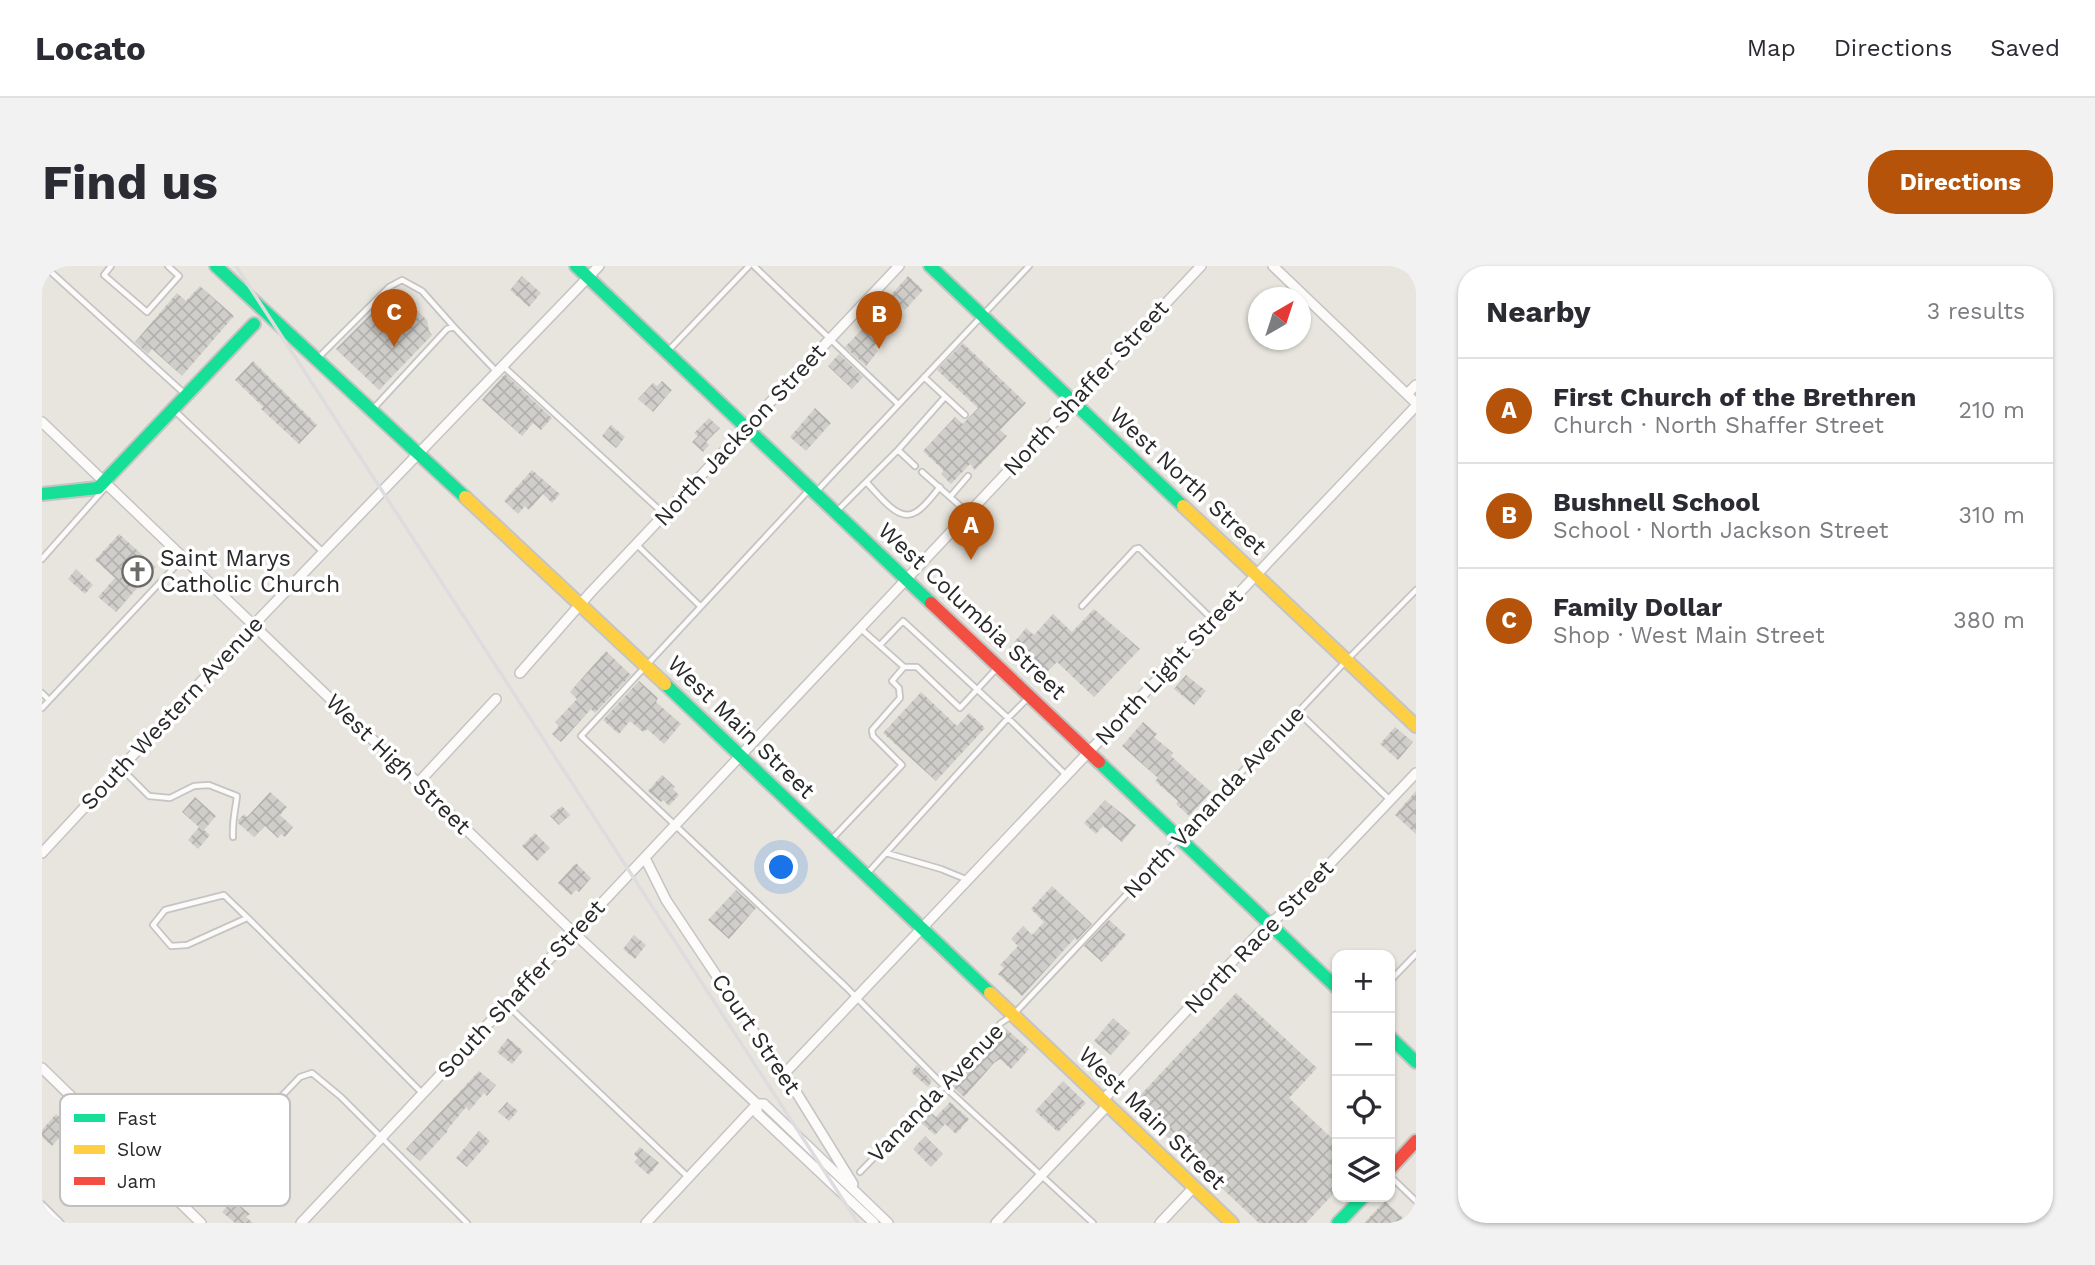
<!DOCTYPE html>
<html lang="en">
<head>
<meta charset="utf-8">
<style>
  body { margin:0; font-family:"Work Sans",sans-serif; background:#f2f2f3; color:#2b2b33 }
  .controls { position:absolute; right:21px; bottom:21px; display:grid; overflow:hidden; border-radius:14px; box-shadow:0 2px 5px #0004 }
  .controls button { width:63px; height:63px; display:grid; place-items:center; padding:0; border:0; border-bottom:2px solid #e1e1e2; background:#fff; color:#2b2b33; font:35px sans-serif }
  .compass { position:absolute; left:1206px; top:21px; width:63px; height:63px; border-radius:50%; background:#fff; box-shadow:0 2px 5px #0004; rotate:39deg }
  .you { position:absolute; left:740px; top:602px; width:24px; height:24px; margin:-18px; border:5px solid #fff; border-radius:50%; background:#1a73e8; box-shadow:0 0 0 10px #1a73e833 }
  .badge { display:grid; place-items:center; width:46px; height:46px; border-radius:50%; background:#b45309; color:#fff; font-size:23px; font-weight:700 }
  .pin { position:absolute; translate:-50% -58px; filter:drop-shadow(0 2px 4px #0008) }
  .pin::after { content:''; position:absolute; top:37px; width:24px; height:21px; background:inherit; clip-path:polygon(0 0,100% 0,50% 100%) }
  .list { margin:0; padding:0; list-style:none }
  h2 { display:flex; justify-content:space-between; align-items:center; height:91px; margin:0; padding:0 28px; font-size:30px }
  h2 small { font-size:23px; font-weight:400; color:#7c7c81 }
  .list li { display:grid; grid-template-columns:46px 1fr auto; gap:21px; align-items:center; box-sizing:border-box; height:105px; padding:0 28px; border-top:2px solid #e1e1e2 }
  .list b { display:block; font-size:26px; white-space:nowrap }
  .list p { margin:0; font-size:23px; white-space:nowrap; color:#7c7c81 }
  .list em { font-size:23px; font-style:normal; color:#7c7c81 }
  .icon { flex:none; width:38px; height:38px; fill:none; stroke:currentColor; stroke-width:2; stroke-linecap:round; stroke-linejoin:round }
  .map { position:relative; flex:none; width:1374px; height:957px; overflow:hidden; border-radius:28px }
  header { display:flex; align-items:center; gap:42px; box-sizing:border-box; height:98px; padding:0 35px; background:#fff; border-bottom:2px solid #e1e1e2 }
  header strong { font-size:33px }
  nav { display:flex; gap:38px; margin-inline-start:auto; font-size:24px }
  .intro { display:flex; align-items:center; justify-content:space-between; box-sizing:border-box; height:168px; padding:0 42px }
  h1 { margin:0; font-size:49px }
  .button { padding:18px 32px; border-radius:28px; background:#b45309; color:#fff; font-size:24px; font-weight:700 }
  main { display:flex; gap:42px; padding:0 42px }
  aside { flex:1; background:#fff; border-radius:28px; box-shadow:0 2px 5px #0004 }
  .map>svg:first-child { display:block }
  .building { fill:url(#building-cross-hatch) }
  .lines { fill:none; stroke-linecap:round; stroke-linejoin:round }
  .lane-casing { stroke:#c5c4c4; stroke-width:8 }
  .street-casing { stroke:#c5c4c4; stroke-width:12 }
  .fast-casing { stroke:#c5c4c4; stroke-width:16 }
  .slow-casing { stroke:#c5c4c4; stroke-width:16 }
  .jam-casing { stroke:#c5c4c4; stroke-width:16 }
  .lane { stroke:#fcfbfa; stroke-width:4.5 }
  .street { stroke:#fcfbfa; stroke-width:9 }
  .fast { stroke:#16e098; stroke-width:12 }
  .slow { stroke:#ffcf43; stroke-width:12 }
  .jam { stroke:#f24e42; stroke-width:12 }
  .rail { stroke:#dddcde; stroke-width:3.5 }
  .labels { text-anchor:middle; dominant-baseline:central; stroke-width:7; stroke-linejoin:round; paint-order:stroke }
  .street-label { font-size:23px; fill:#292929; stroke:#fff }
  .poi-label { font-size:23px; fill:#292929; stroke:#fff; text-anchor:start }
  .key { fill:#fff; stroke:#bfbfbf; stroke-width:2 }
  .key-label { font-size:19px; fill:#292929 }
</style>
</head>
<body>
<header>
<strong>Locato</strong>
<nav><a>Map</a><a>Directions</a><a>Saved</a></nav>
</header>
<div class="intro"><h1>Find us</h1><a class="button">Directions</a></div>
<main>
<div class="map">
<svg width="1374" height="957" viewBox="0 0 1374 957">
  <defs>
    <pattern id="building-cross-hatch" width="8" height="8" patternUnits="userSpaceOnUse" patternTransform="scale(1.75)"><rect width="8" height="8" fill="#d0ceca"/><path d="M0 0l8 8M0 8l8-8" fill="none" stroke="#b3b1ae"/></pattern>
  </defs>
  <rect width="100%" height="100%" fill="#e8e5de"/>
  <path class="building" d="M480 10 499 27 487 41 468 24Z
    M866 10 881 24 863 44 848 30Z
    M158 20 192 50 140 110 110 83 106 88 93 76 135 27 144 35Z
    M353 24 385 54 387 65 390 69 337 124 294 83Z
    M833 50 847 63 831 81 836 85 824 100 803 81Z
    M921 77 984 137 958 164 965 170 933 204 928 198 909 218 899 208 902 205 881 185 913 151 921 158 936 142 895 104Z
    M797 88 821 111 810 123 786 100Z
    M211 95 275 159 257 178 219 143 221 141 193 114Z
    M463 108 510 152 499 164 491 157 480 170 440 134Z
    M620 115 630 124 611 146 596 133 611 117 615 120Z
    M773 142 789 157 764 185 748 171Z
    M667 152 678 162 664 176 667 179 661 186 650 176 656 170 652 167Z
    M569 159 583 171 574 182 560 170Z
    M490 204 518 228 510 237 501 228 487 244 483 240 476 248 462 235Z
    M77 268 114 301 74 346 56 331 73 312 53 294Z
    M34 303 51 319 43 328 26 313Z
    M1052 343 1098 383 1052 431 1015 396 1000 411 968 381 984 362 992 369 1011 348 1030 366Z
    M564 385 589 409 553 447 549 443 519 476 510 468 517 460 513 456 535 433 528 426Z
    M1144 409 1164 425 1152 439 1132 423Z
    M597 415 616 432 614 436 639 458 622 478 605 463 601 466 588 455 577 468 561 454Z
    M879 426 915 460 927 447 943 462 894 515 841 467Z
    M1101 456 1115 468 1112 471 1131 487 1129 490 1169 526 1147 550 1134 538 1136 535 1113 515 1116 512 1080 480Z
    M1353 461 1371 476 1356 494 1338 478Z
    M620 509 633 521 631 523 637 529 627 540 621 534 619 536 606 525Z
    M1374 525V568L1353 549Z
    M228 526 245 541 238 549 251 561 243 571 239 568 236 572 223 560 212 571 196 557V554L202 548 205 551Z
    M153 531 174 550 162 564 168 569 156 583 146 574 157 561 140 546Z
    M1063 534 1094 559 1080 576 1061 560 1054 568 1042 557Z
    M520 540 528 549 517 559 508 550Z
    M493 567 508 582 495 595 480 580Z
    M534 597 549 612 537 626 534 624 529 629 516 617Z
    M1010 620 1050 658 1035 674 1033 672 980 730 956 708 962 702 958 699 976 680 969 673 981 660 990 669 1002 656 989 643Z
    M694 624 714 642 687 673 666 654Z
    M1067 654 1084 669 1060 696 1042 680Z
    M592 669 604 679 593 693 581 683Z
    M1194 727 1275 802 1247 832 1295 877V924L1264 957H1217L1090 838Z
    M1071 752 1088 767 1069 789 1052 775Z
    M962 761 987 783 969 803 958 793 952 797 922 831 909 819Z
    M466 772 481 785 470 798 455 786Z
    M875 799 890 815 886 821 869 806Z
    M437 805 454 819 445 830 442 827 427 845 424 841 405 864 406 865 378 895 364 883Z
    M1021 815 1044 837 1016 866 993 845Z
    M465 836 476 845 467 855 456 846Z
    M908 836 927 853 914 868 903 858 893 869 876 854 886 844 894 851Z
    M14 848 28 860 10 880 0 871V864Z
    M437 865 448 875 425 901 414 892Z
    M883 870 901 888 889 901 871 883Z
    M598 881 617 897 607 909 592 896 596 892 592 888Z
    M1343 935 1366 957H1322Z
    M189 936 195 941 197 939 208 948 204 951 211 957H193L180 946Z"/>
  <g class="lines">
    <defs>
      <path id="lane" d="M69 0 62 9 105 46 137 10 126 0
        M712 0 856 138
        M1363 0 1374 11
        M0 5 9 6 144 129
        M626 85 707 0
        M276 92 347 21 360 14 380 25 412 61
        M462 101 623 249
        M882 111 923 149
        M331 143 405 63 412 61 454 105
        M133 145 281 286
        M856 184 903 131
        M880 206 926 247
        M824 216C836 227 856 258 874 246 883 241 891 229 898 221
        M766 225 539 470 804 721 902 820 1051 957
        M774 226 987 0
        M908 231 926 210
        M796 244 856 184 873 200
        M595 279 658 340
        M0 293 62 223
        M1040 340 1093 283 1097 282 1171 354
        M819 363 862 401H875L918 442 955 402
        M838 379 861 355 966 452 986 432
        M0 427 7 434
        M0 442 141 292
        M1256 446 1348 534
        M80 503 107 530 128 532 152 520 167 519 195 530C193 547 190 554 191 571
        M789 574 860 499 831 470 830 464 858 432 857 422 850 415 862 401
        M844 587 899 603 926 614
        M824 609 966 452 1024 509
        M205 652 145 679 129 680 111 659 123 644 182 629C193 640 205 651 216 662L380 827
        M1348 715 1374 688
        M465 739 646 911
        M818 906 902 820 959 757 971 749 1305 394 1374 324
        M1348 910 1374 935
        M139 935 258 811 270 807 299 831 425 957
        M0 938 19 957"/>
      <path id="street" d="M1231 0 1374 137
        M1366 127 1374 119
        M0 156 532 667 715 838H722L846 957
        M478 407 549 326 857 0
        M376 517 454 433
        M0 587 221 349 557 0
        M603 592 624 634 728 790 746 813 811 918
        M0 802 159 957
        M742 808 1374 140
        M1061 834 1216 668 1244 644 1374 507
        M715 838V847L832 957
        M259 957 1159 0
        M604 957 715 838
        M954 957 1066 839
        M1118 957 1152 921"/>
      <path id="fast" d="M174 0 423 231
        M534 0 889 337
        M888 0 1141 240
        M0 228 56 222 212 58
        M623 418 948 727
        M1057 496 1295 722
        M1348 771 1374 796
        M1296 957 1321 931"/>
      <path id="slow" d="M423 231 623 418
        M1141 240 1374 460
        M948 727 1190 957"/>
      <path id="jam" d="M889 337 1057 496
        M1348 903 1374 875"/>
    </defs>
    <use href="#lane" class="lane-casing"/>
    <use href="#street" class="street-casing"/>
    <use href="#fast" class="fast-casing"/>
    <use href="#slow" class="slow-casing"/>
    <use href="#jam" class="jam-casing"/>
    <use href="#lane" class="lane"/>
    <use href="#street" class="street"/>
    <use href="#fast" class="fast"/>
    <use href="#slow" class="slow"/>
    <use href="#jam" class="jam"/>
    <path class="rail" d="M194 0 816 957"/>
  </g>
  <defs>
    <symbol id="church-ring" viewBox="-11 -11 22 22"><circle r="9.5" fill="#fff" stroke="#6c6b68" stroke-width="1.5"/><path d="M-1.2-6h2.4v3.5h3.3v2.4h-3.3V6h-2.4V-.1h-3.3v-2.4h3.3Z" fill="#6c6b68"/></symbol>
  </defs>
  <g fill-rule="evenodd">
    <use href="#church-ring" x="78" y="288" width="35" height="35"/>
  </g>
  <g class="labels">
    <g class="street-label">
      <text transform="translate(1044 122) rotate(-47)">North Shaffer Street</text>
      <text transform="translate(698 169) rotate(-47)">North Jackson Street</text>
      <text transform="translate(1146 215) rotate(43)">West North Street</text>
      <text transform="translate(930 345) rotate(43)">West Columbia Street</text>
      <text transform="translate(1127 401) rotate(-47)">North Light Street</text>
      <text transform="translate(130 447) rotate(-47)">South Western Avenue</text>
      <text transform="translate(699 461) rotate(44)">West Main Street</text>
      <text transform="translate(356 498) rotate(44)">West High Street</text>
      <text transform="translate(1172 536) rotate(-47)">North Vananda Avenue</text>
      <text transform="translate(1217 671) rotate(-46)">North Race Street</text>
      <text transform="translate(479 723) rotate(-47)">South Shaffer Street</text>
      <text transform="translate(714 768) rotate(56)">Court Street</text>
      <text transform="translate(894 827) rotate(-46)">Vananda Avenue</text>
      <text transform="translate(1110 852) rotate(44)">West Main Street</text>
    </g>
    <g class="poi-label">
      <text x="118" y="292">Saint Marys<tspan x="118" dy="26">Catholic Church</tspan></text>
    </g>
  </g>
  <rect x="18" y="828" width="230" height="112" rx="10" class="key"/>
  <rect x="32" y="848" width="31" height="8" fill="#16e098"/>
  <rect x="32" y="879" width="31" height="9" fill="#ffcf43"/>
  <rect x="32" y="911" width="31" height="8" fill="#f24e42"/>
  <g class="key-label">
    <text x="75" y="859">Fast</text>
    <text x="75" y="890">Slow</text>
    <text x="75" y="922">Jam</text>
  </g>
</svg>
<div class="controls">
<button>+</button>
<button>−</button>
<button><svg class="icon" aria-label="locate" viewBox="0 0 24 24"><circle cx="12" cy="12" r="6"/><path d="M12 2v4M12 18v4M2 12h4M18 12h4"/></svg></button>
<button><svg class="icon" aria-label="layers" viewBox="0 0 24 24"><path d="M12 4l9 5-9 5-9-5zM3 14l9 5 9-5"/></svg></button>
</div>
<svg class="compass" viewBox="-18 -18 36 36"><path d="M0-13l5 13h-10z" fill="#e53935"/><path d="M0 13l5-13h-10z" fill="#7c7c81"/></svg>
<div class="you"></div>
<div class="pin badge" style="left:929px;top:294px">A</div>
<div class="pin badge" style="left:837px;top:83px">B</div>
<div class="pin badge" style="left:352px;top:81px">C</div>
</div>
<aside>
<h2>Nearby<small>3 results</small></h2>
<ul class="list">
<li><span class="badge">A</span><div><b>First Church of the Brethren</b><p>Church · North Shaffer Street</p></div><em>210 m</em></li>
<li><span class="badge">B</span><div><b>Bushnell School</b><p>School · North Jackson Street</p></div><em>310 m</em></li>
<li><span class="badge">C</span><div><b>Family Dollar</b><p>Shop · West Main Street</p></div><em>380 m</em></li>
</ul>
</aside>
</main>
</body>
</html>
